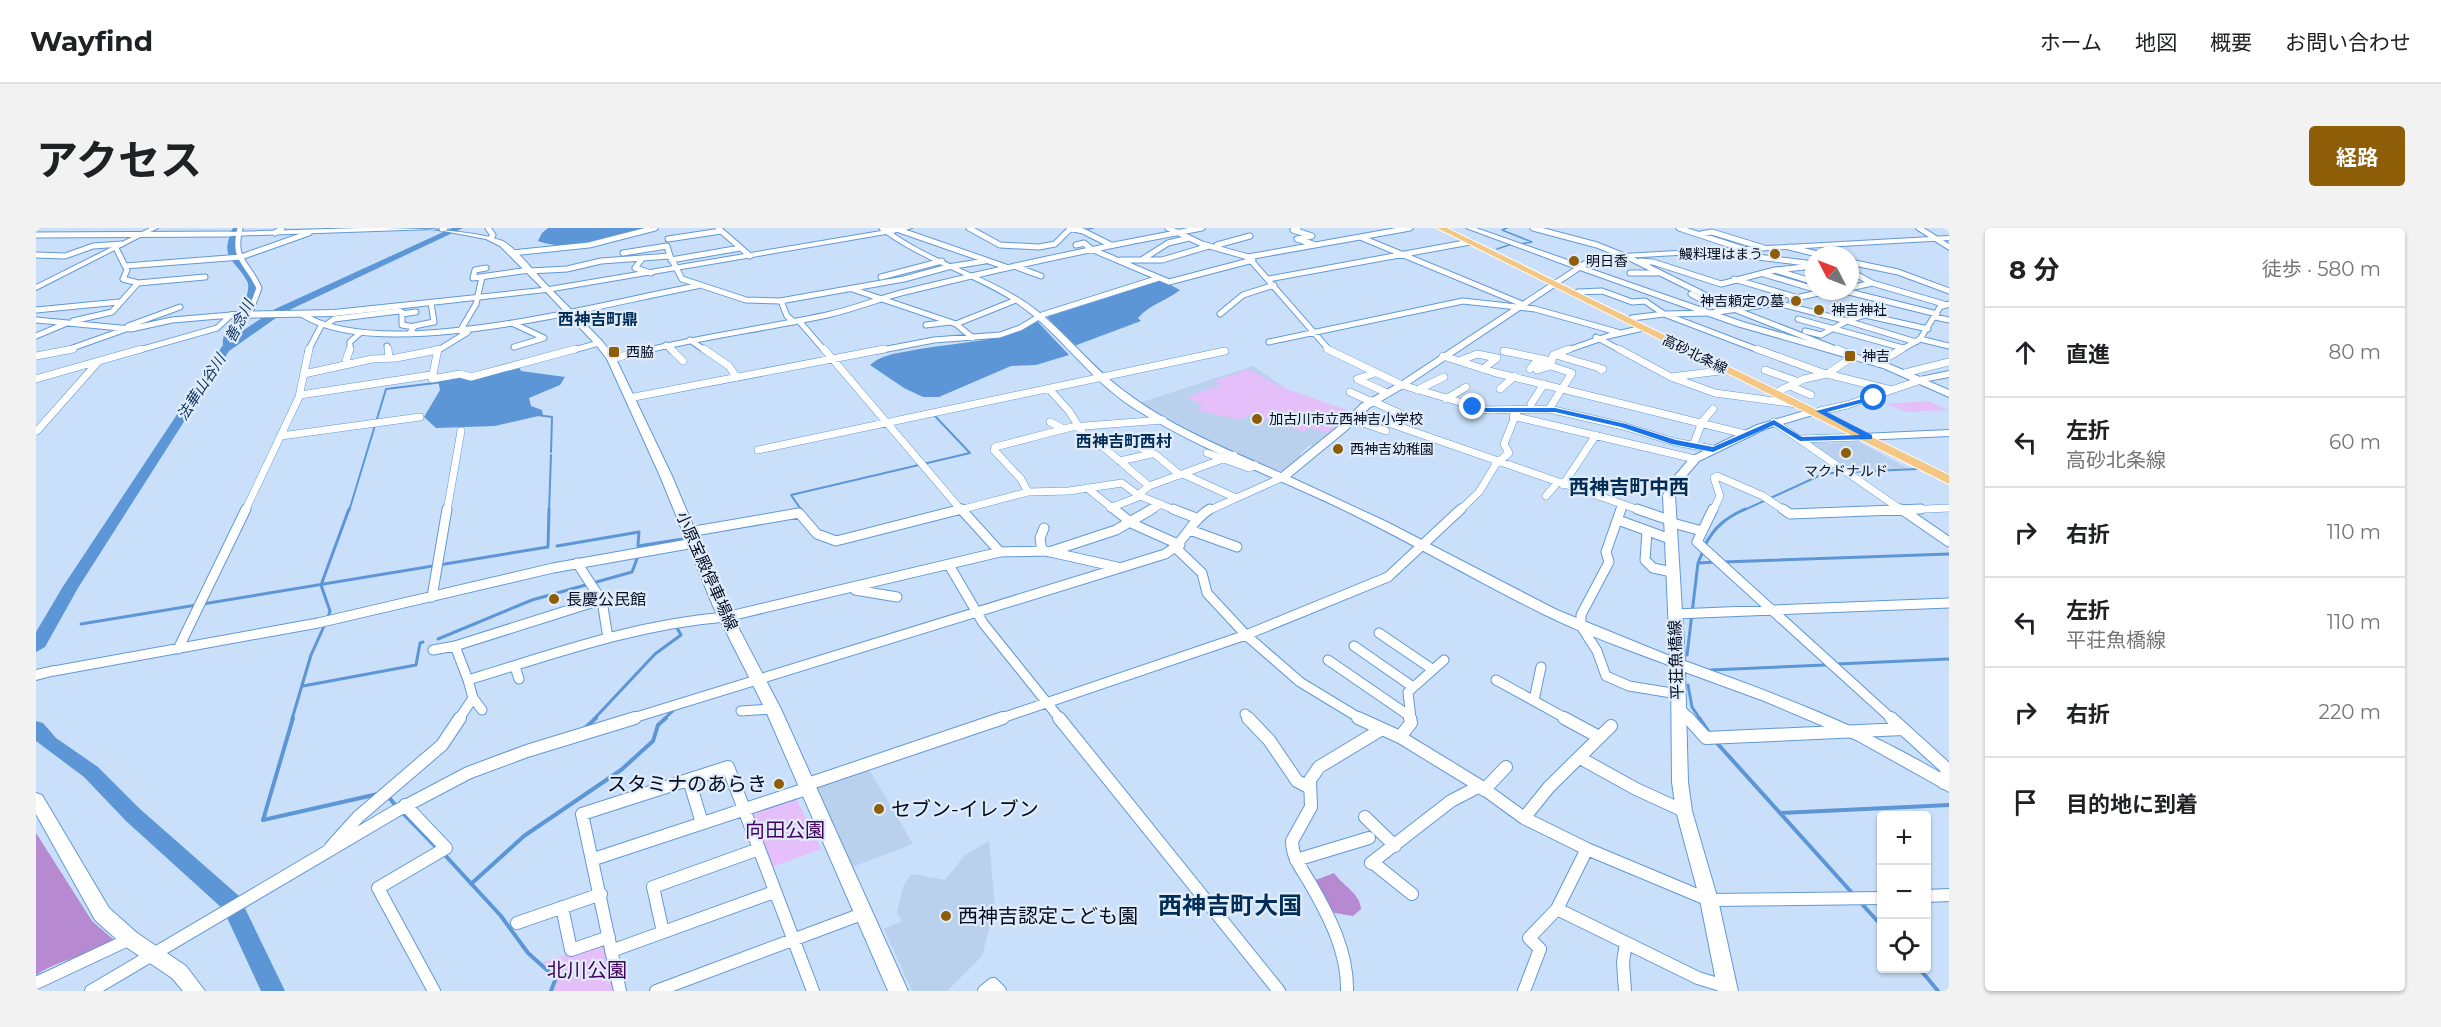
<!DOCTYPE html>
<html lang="ja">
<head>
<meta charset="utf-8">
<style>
  body { margin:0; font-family:Montserrat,"Noto Sans JP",sans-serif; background:#f2f2f2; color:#202124 }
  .controls { position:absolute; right:18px; bottom:18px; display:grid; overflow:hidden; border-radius:6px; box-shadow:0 2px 4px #0004 }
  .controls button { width:54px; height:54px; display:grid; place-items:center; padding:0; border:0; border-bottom:2px solid #e0e0e0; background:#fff; color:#202124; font:30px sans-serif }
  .compass { position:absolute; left:1769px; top:18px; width:54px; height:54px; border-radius:50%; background:#fff; box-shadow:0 2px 4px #0004; rotate:312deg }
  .stop { position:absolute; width:18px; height:18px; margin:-14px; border:4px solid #1a73e8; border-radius:50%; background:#fff }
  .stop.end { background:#1a73e8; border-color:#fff; box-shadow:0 2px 6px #0008 }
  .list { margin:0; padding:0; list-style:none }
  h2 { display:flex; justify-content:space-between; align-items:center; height:78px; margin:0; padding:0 24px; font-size:26px }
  h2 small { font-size:20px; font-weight:400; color:#757577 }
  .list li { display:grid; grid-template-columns:39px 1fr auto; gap:18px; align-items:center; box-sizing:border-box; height:90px; padding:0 24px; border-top:2px solid #e0e0e0 }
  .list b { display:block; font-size:22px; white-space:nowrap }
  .list p { margin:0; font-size:20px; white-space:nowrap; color:#757577 }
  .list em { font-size:20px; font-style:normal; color:#757577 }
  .icon { flex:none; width:33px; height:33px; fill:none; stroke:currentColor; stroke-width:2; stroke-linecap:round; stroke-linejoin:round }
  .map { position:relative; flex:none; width:1913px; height:763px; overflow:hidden; border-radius:6px }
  header { display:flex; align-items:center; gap:36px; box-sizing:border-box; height:84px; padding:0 30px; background:#fff; border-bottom:2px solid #e0e0e0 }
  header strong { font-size:28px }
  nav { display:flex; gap:33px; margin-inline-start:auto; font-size:21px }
  .intro { display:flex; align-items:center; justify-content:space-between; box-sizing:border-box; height:144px; padding:0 36px }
  h1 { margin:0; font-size:42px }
  .button { padding:15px 27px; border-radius:6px; background:#8e5d08; color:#fff; font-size:21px; font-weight:700 }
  main { display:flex; gap:36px; padding:0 36px }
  aside { flex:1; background:#fff; border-radius:6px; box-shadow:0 2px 4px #0004 }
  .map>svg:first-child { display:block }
  .built { fill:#b9d1ed }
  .green { fill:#e4bffa }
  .forest { fill:#b689d1 }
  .water { fill:#5d96d6 }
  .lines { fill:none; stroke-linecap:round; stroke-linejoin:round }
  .stream-far3 { stroke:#5d96d6; stroke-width:1.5 }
  .stream-far2 { stroke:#5d96d6; stroke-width:2 }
  .stream-far1 { stroke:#5d96d6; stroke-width:3 }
  .stream { stroke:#5d96d6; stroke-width:4 }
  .river { fill:#5d96d6; fill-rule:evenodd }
  .street-far3-casing { stroke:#6298d6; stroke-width:7 }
  .street-far2-casing { stroke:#6298d6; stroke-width:8 }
  .street-far1-casing { stroke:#6298d6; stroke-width:11 }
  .street-casing { stroke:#6298d6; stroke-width:14 }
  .secondary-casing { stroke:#6298d6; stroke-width:2 }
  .primary-casing { stroke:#fff; stroke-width:2 }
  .street-far3 { stroke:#fff; stroke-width:5 }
  .street-far2 { stroke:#fff; stroke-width:7 }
  .street-far1 { stroke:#fff; stroke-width:9 }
  .street { stroke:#fff; stroke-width:12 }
  .secondary { fill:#fff; fill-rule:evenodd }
  .primary { fill:#f4c785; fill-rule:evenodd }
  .route { fill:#1a73e8 }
  .poi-dot { fill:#8e5d08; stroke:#e1ecf9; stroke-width:2 }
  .labels { text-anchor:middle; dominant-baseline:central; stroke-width:4.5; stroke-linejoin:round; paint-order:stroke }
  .far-poi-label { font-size:14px; fill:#000b21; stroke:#e1ecf9; text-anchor:start }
  .far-street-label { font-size:14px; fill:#000b21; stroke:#e1ecf9 }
  .far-water-label { font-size:15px; font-style:italic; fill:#0f3862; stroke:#e1ecf9 }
  .far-quarter-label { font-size:16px; font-weight:bold; fill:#022d56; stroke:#e1ecf9 }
  .street-label { font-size:16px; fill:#000b21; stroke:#e1ecf9 }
  .poi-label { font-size:16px; fill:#000b21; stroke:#e1ecf9; text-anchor:start }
  .quarter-label { font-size:20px; font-weight:bold; fill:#022d56; stroke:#e1ecf9 }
  .near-poi-label { font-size:20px; fill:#000b21; stroke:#e1ecf9; text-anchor:start }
  .near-park-label { font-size:20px; fill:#43025d; stroke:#e1ecf9 }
  .near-quarter-label { font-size:24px; font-weight:bold; fill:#022d56; stroke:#e1ecf9 }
</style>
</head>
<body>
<header>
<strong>Wayfind</strong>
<nav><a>ホーム</a><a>地図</a><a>概要</a><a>お問い合わせ</a></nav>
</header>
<div class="intro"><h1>アクセス</h1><a class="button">経路</a></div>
<main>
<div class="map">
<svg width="1913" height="763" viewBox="0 0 1913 763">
  <rect width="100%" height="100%" fill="#cae0fa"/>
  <path class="built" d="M1217 138 1252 162 1318 185 1280 218H1272L1264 226 1266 229 1248 243 1237 242 1170 211 1103 175Z
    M1823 214 1871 240 1815 243 1773 215Z
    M830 541 834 543 877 616 816 639 780 563 781 560Z
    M953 613 959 679 946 728 911 763H876L848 701 866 693 861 684 867 659 875 646 909 652 929 627Z"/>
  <path class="green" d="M1212 141 1250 161 1317 184 1291 205 1274 200 1267 204 1214 187 1204 192C1191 188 1171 186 1161 182L1166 177 1151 169 1185 156 1178 153Z
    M1892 173 1912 182 1870 184 1850 176Z
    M760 570 785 621 736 639 717 589 721 582Z
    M564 716 568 717 578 763H518L523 749 507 734Z"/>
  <path class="forest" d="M0 605 56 693 78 712C53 728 24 731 0 747Z
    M1298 645C1307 658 1324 665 1325 681L1317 688 1293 684 1280 652Z"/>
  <path class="water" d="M512 0H616C581 9 538 26 502 13L506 5Z
    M1125 52 1144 62C1129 74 1115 75 1102 90L1105 93 1038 118 1011 89Z
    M1001 93 1033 127 1000 137 975 138 903 169H887L868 160 834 137C845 127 858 126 873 123 910 115 972 115 1001 93Z
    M483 139 485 143 529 149 524 157 493 170 495 178 506 182 507 187 459 198 400 200 388 189 404 162 402 152 422 149 434 152Z"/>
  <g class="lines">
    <path class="stream-far3" d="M1471 0 1466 2 1496 14 1483 16
      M1047 2 1057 0
      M1461 21 1476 16"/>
    <path class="stream-far2" d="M501 187 516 189 515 224
      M1815 244 1881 241
      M313 283 350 161 407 154
      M513 283 515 227
      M766 283 755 267 934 225 898 187
      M1706 283 1787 246 1806 244"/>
    <path class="stream-far1" d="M765 281 766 283
      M1669 317C1679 298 1690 290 1709 281
      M521 318 603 304 602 317
      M602 318 653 310
      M1687 334 1913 326
      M1663 335 1680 334
      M292 390 294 383 285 357 313 281
      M45 396 512 319 513 281
      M402 411 496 372 596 344 602 328
      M1651 427 1662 335 1667 323
      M1801 436 1913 431
      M1675 442 1789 437
      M1652 457 1656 479 1664 491
      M267 458 380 437 384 415 387 414
      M256 491 275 427 289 396
      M558 491 619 426 645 407 640 398
      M628 491 639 481"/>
    <path class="stream" d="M257 490 227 592 342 566
      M1663 490 1674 506
      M549 500 560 490
      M1680 514 1818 667
      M351 567 360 578
      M367 585 402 621
      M1745 585 1913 577
      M407 625 465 688 492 725 520 750 515 763
      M435 656 488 608 585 542 617 513 622 497 630 490
      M1824 674 1846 698
      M1883 740 1902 763"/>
    <path class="river" d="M197 0H205C187 42 224 35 223 62 222 79 207 93 199 108L239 81 416 0H427L247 85 193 123 42 360 9 419 0 424V404L26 360 187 117C184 98 215 80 212 55 200 31 182 32 197 0Z
      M0 493 7 495 20 510 62 539 104 581 203 668 249 763H225L187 681 90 593 48 549 0 513Z"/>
    <defs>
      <path id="street-far3" d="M204 0C196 33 211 33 223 60L213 87
        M452 0 457 7 455 10
        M682 0 714 28
        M933 0 964 17 1003 19 1019 16 1034 1
        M1033 0 1047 3 1075 17
        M1132 0 1166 16 1212 29 1294 123
        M1262 0 1257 2 1276 8 1261 11 1277 16
        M1497 0 1561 17 1598 32 1695 80 1805 123
        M1643 0 1710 22
        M1883 0 1913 19
        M406 1 409 0
        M863 2 970 39
        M239 5 246 0
        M1665 6 1676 4 1728 20
        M0 7 194 6
        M1324 9 1374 0
        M632 11 685 3
        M1040 17 1048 15 1055 21 1133 54 1217 32
        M1181 17 1214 8
        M1753 19 1785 27
        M476 25 553 17 619 0
        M587 25 631 18 634 28
        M0 27 29 28 57 18 86 16
        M1714 28 1778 36
        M1212 29 1324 9 1486 76
        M1107 31 1132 15 1153 10
        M605 32 599 40 615 45
        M635 32 704 20
        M1085 32H1126L1173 18
        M1604 33 1617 34 1685 56 1739 42
        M1814 34 1862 44 1913 63
        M89 38 205 29 273 5
        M978 38 1005 48
        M1778 38 1739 42 1778 54
        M450 40 439 42 437 50 493 42
        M494 43 531 41 565 33 634 28 646 51 710 72 744 73 868 51 912 39 949 33
        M1814 43 1836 55 1911 77
        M1594 45H1621
        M1728 46 1778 61
        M845 49 906 33
        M1233 51 1434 14
        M1698 51 1759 69
        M102 55 169 49
        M1814 60 1836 55
        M816 61 920 96 937 110
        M1809 63 1901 86
        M1542 64 1566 63 1596 74 1609 73 1628 86 1596 90
        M1655 66 1685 82
        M1755 71 1792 63
        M745 73 751 88 758 94
        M0 82 83 74
        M1675 85 1741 75 1811 93 1829 87 1892 101
        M366 86 380 84
        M1184 86 1207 67 1238 57
        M1628 86 1725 123
        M1630 86 1673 85
        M267 87C349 137 567 75 661 58
        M1899 89 1913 92
        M1762 91 1867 120
        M0 92 95 101 136 92 195 87
        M37 93 76 84 102 55 87 51 91 42 80 20
        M763 93 789 123
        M476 95 508 110 478 119
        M920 96 980 72
        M290 97 298 91 363 83 366 84V97L378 99 373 106
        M890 97 914 94
        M92 98 144 79
        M378 98 398 94 395 75
        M424 103 440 76 446 49
        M1769 103 1785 107 1811 93 1880 114
        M0 108 31 95
        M1560 109 1586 123
        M1884 111 1913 118
        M654 112 670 123
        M1233 114 1427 73 1499 81 1581 104
        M630 117 636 123
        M351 118 352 123
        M28 123 90 101
        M100 123 181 100 195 87
        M272 123 286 96
        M314 123V114L324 105
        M396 123 401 122
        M401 123 432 104
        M534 123 563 115
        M608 123C670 108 733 100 795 86 821 80 847 69 873 63 970 39 1068 18 1166 0
        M841 123 898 112 964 107 984 100 1006 87 1123 50
        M1529 123 1572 108 1607 100
        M1863 123 1884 111 1904 79 1913 76"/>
      <path id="street-far2" d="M352 121 353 130
        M402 121 396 151 424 146 435 149 539 121
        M635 121 647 133
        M668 121 693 138 701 150
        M788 121 926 283
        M1291 121 1366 157 1451 182 1513 181 1587 198 1639 214 1677 221
        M1583 121 1635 149
        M1721 121 1787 145 1855 162
        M1801 121 1818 128
        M1468 123 1515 133
        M1520 127 1567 141 1565 142
        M0 128 37 121
        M1407 128 1457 144 1709 206
        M575 131 614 121
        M1423 133 1441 126 1461 130 1447 141
        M1842 135 1866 121
        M314 136 310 132 314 121
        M1515 138 1517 127 1533 121
        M1494 141 1498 136 1510 138
        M1501 142 1515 138 1536 145 1513 181
        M1692 142 1635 149 1679 165 1761 176
        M1729 142 1763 154
        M1339 145 1321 151 1351 165
        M1869 145 1913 134
        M268 146 336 131 360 130 401 122
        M0 151 105 121
        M1754 158 1775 167
        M1013 161 1033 183 1048 207 1071 222 1113 258 1102 267 1141 283
        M1464 161 1479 148
        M1381 162 1408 149
        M1743 163 1768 151 1791 146 1818 128
        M1314 164 1336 174
        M264 167 395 147
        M593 170 848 121
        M1410 171 1430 159
        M1336 173 1365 186
        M1495 176 1508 156
        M1784 183 1811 177 1885 152
        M1324 185 1606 283
        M1477 188 1659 231
        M1317 191 1350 203
        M1014 194 1028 201
        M1738 194 1867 283
        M1 203 62 134
        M245 208 384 189
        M1764 211 1826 209
        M1657 218 1666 194 1677 181
        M1068 220 1095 215 1120 227 1144 247
        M722 222 1189 123
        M1171 225 1213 240 1219 237
        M1084 233 1115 226
        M1147 246 1200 270
        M1527 257 1560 207
        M1113 258 1198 227
        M1051 260 1080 283
        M992 264 1033 263 1086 255 1102 267
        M1510 268 1521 255
        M1074 280 1105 268
        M209 283 263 169 273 121
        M411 283 425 203
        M920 283 992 264 985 251 958 222 959 219 1036 199 1127 192
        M1114 283 1125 276
        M1172 283 1247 249
        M1423 283 1443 264 1460 236 1473 225 1468 216 1482 181
        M1585 283 1587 276
        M1677 283 1684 268 1678 250 1681 248 1727 268 1749 283
        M1845 283 1913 280"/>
      <path id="street-far1" d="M925 281 964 324
        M1078 281 1097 296 1144 317
        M1137 281 1160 290
        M1585 281 1570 324 1573 334 1545 387V398L1561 423 1570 448 1593 458 1642 466
        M1601 281 1633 292
        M1677 281 1661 314 1856 491
        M1747 281 1754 286 1885 281
        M1865 281 1913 314
        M1582 292 1634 311
        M1633 294 1666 303
        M1154 302 1201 319
        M1611 303 1609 332 1617 340 1636 344
        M653 304 763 285 781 306 800 313 926 281
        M1141 321 1166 345 1171 365 1210 407 1264 454 1325 491
        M1006 323 1004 310 1008 300
        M1013 324 1080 302 1116 281
        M541 335 566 373 572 410
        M913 337 947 395 1024 491
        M819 362 861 369
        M396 369 411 281
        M1639 386 1913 375
        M1343 405 1396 441
        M1318 418 1377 459
        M142 421 210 281
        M397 422 419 418
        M1292 432 1375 489
        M479 439 483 451
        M18 443 282 395 517 340 658 315
        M432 452 419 418 555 375 561 370
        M1460 452 1531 491
        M437 470 446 482
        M1498 472 1505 439
        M1642 478 1654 491
        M705 483 737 481
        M1209 486 1214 491
        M423 491 437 470 432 452C518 426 600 396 690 389L964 324 1010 323 1081 339
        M594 491 1129 326C1149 315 1154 293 1174 281
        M963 491 1210 407 1352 349 1425 281
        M1375 491 1372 464 1408 432"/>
      <path id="street" d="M1023 490 1243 763
        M1212 490 1233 512 1261 553 1274 560
        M1322 490 1364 509 1444 558 1488 590 1551 621 1673 672 1846 670
        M1528 490 1563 509
        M1652 490 1670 510 1867 501
        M1855 490 1909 539 1912 549 1908 555
        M1364 509 1375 495 1374 490
        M1544 530 1600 561 1648 583
        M653 552 666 595
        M769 557 967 490
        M1448 562 1470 539
        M369 577 410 620 342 660 398 763
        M1329 589 1359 618
        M1488 590 1513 559 1575 498
        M295 619 322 589 406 517 424 490
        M558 631 770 561
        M1260 632 1333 610
        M1336 634 1376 666
        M1335 635 1415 573 1444 558
        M1890 668 1913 667
        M526 679 535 722 573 709
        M1521 681 1662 750 1691 759
        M481 695 565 666
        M627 704 617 659 723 621
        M575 723 738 664
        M0 755 94 711
        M55 763 360 583 432 545 491 523 599 490
        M584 763 546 586 692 539 777 763
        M620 763 826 686
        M948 763 957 756 964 763
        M1311 763C1312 724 1293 688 1274 655 1266 641 1256 630 1256 613L1275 579 1274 552 1283 539 1346 501
        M1488 763 1504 721 1493 710 1521 681 1551 621
        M1589 763 1587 734 1590 715"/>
      <path id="secondary" d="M114 0H122L0 62V57Z
        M325 0C365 0 431 0 467 13 482 22 500 46 513 59L845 3 843 0H876L857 5C897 33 945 46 986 72 1025 97 1051 136 1088 163 1135 199 1192 222 1245 245L1303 198 1325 176 1363 155 1538 40 1430 0H1440L1543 36 1551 32 1587 26 1913 8V12L1587 30 1553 36 1549 39 1707 94 1853 136 1884 149 1913 143V149L1892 153 1913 162V169L1847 140 1701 98 1544 42 1369 159 1333 180 1311 202 1254 249 1351 294 1521 382 1634 428 1627 267 1637 250 1655 229 1721 197 1772 182H1780V186L1729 201 1663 233 1646 253 1639 267 1649 433C1740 466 1830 499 1913 550V564L1820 512 1728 473 1649 444 1652 554 1656 583 1682 672 1702 763H1682L1664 672 1640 583 1636 554 1635 438C1592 422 1550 407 1509 387 1444 355 1381 318 1316 286 1243 250 1165 223 1096 179 1053 151 1024 105 982 76 940 48 891 35 850 6L517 63 566 113 580 131 636 248 691 378 745 481 872 763H852L729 481 677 378 624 248 571 131 560 117 510 64 298 88 195 90 191 87 195 84 298 82 506 60 464 18 450 11 397 1 194 8 191 6 194 4Z
        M1913 202V208L1826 212 1821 209 1826 206Z
        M18 438 25 443 23 446 0 452V442Z
        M0 565 6 567 73 680 101 705 150 738 169 763H147L136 750 87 717 59 692 0 586Z"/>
      <path id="primary" d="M1401 0H1411L1913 247V256Z"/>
    </defs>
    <use href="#street-far3" class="street-far3-casing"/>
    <use href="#street-far2" class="street-far2-casing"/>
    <use href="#street-far1" class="street-far1-casing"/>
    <use href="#street" class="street-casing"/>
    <use href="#secondary" class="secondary-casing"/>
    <use href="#primary" class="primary-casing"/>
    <use href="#street-far3" class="street-far3"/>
    <use href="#street-far2" class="street-far2"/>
    <use href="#street-far1" class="street-far1"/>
    <use href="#street" class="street"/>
    <use href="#secondary" class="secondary"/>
    <use href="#primary" class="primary"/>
  </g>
  <path class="route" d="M1838 168 1841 171 1791 184 1836 207V211L1764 213 1738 197 1677 224 1636 216 1585 199 1519 184H1451L1433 179 1437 177 1451 180H1519L1590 196 1640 212 1677 219 1738 192 1766 209 1824 207 1780 183Z"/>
  <g class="poi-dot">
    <circle cx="1739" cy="26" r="6"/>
    <circle cx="1538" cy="33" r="6"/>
    <circle cx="1760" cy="73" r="6"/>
    <circle cx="1783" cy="82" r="6"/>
    <rect x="572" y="118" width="12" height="12" rx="3"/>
    <rect x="1808" y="122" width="12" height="12" rx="3"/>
    <circle cx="1221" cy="191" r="6"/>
    <circle cx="1302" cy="221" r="6"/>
    <circle cx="1810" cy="225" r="6"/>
    <circle cx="518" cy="371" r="6"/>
    <circle cx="743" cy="556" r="6"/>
    <circle cx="843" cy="581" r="6"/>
    <circle cx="910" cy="688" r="6"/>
  </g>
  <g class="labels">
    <g class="far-poi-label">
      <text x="1727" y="26" text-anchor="end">鰻料理はまう</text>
      <text x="1550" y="33">明日香</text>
      <text x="1748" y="73" text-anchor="end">神吉頼定の墓</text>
      <text x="1795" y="82">神吉神社</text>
      <text x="590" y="124">西脇</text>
      <text x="1826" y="128">神吉</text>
      <text x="1233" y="191">加古川市立西神吉小学校</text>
      <text x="1314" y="221">西神吉幼稚園</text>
      <text x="1810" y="243" text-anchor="middle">マクドナルド</text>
    </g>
    <g class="far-street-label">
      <text transform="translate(1659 126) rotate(26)">高砂北条線</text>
    </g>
    <g class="far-water-label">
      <text transform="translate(203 93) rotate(-63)">善念川</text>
      <text transform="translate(165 159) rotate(-57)">法華山谷川</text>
    </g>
    <g class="far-quarter-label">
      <text x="562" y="91">西神吉町鼎</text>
      <text x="1088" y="213">西神吉町西村</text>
    </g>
    <g class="street-label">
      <text transform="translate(671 343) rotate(66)">小原宝殿停車場線</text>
      <text transform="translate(1640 432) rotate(-92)">平荘魚橋線</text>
    </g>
    <g class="poi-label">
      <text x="530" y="371">長慶公民館</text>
    </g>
    <g class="quarter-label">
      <text x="1593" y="259">西神吉町中西</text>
    </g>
    <g class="near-poi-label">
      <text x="731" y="556" text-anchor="end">スタミナのあらき</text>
      <text x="855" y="581">セブン-イレブン</text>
      <text x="922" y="688">西神吉認定こども園</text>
    </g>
    <g class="near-park-label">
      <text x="749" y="602">向田公園</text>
      <text x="551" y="742">北川公園</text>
    </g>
    <g class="near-quarter-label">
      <text x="1194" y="677">西神吉町大国</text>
    </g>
  </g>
</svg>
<div class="controls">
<button>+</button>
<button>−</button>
<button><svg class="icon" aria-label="locate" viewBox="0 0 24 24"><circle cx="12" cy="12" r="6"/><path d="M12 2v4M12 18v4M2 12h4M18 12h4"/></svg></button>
</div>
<svg class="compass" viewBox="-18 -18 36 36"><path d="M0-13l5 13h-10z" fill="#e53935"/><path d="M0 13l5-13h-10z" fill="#757577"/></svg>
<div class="stop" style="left:1838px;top:170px"></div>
<div class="stop end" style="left:1437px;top:179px"></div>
</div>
<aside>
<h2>8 分<small>徒歩 · 580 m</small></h2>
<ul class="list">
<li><svg class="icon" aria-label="ahead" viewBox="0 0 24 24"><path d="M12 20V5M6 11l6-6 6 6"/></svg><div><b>直進</b></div><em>80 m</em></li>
<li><svg class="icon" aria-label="left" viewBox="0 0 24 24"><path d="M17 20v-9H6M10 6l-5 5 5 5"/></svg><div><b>左折</b><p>高砂北条線</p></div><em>60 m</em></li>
<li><svg class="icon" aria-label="right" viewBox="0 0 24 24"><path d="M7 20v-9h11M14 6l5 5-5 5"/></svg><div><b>右折</b></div><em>110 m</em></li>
<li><svg class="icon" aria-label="left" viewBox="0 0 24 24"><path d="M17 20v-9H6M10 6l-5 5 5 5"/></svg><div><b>左折</b><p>平荘魚橋線</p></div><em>110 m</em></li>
<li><svg class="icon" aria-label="right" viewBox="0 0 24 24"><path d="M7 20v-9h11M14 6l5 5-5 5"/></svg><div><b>右折</b></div><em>220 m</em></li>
<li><svg class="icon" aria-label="arrive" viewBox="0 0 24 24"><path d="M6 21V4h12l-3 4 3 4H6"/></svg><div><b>目的地に到着</b></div></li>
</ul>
</aside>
</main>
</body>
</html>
